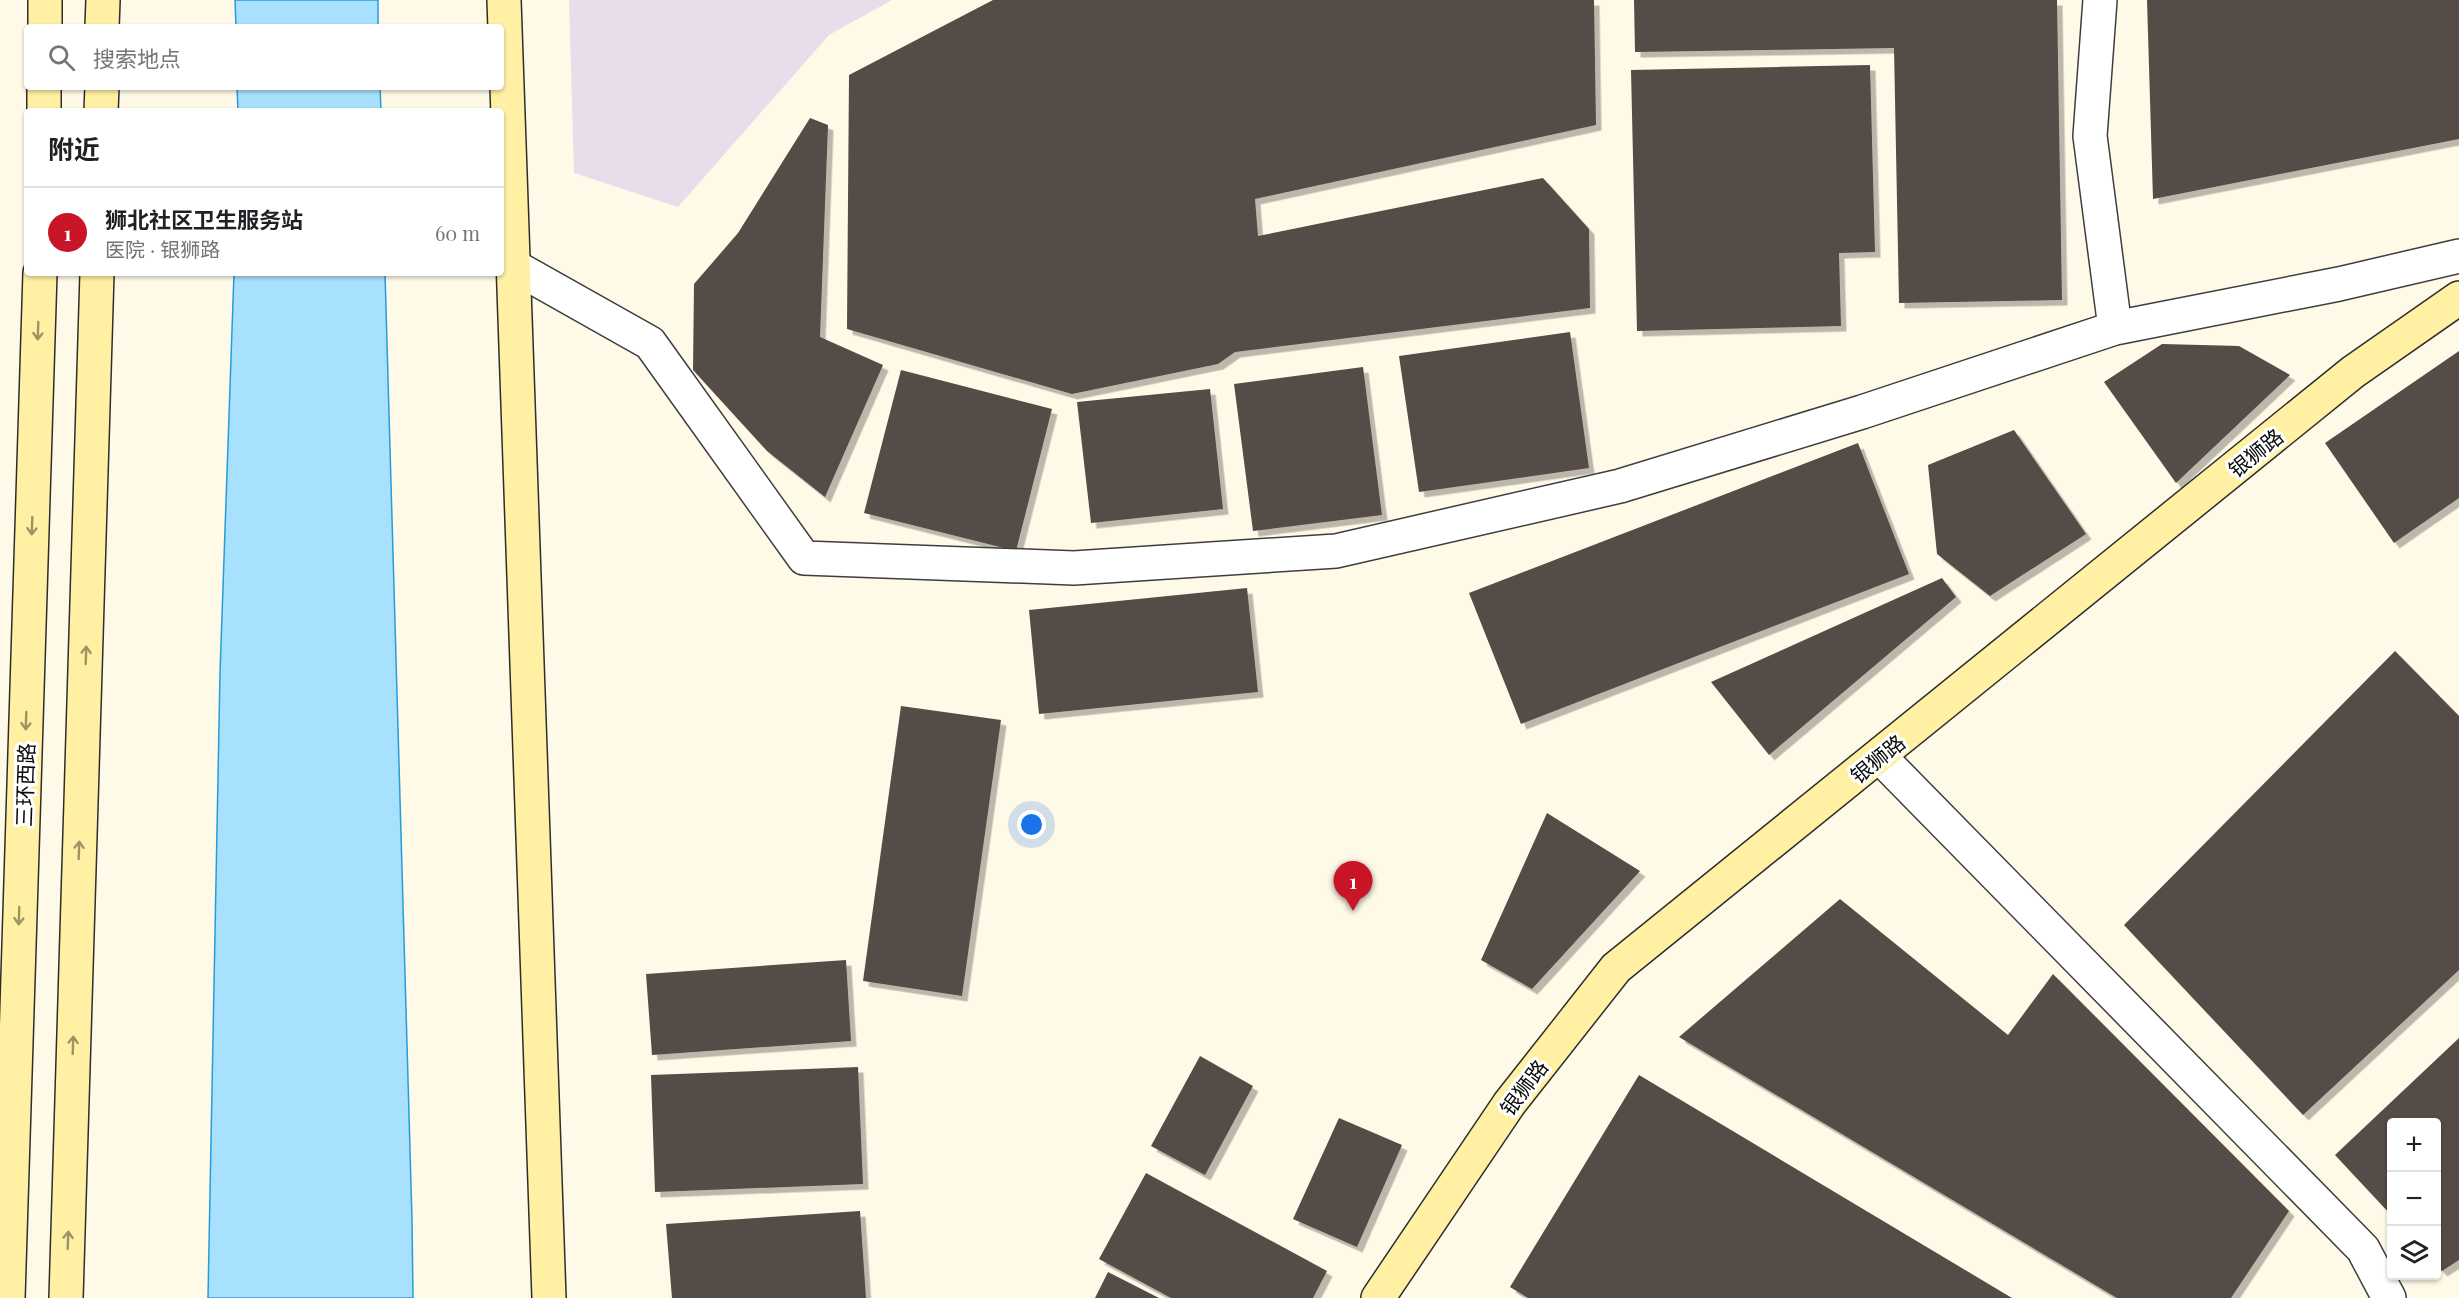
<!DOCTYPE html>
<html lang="zh">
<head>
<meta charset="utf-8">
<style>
  body { margin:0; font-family:"Playfair Display","Noto Sans SC",serif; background:#f6f6f6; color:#202124 }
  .controls { position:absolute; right:18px; bottom:18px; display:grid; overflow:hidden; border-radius:6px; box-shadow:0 2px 4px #0004 }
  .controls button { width:54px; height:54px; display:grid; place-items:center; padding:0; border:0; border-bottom:2px solid #e0e0e0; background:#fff; color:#202124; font:30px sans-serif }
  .you { position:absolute; left:1032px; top:825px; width:21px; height:21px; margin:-15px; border:4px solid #fff; border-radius:50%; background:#1a73e8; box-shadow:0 0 0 9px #1a73e833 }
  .badge { display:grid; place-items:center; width:39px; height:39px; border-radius:50%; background:#c81628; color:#fff; font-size:20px; font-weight:700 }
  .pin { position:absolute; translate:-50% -50px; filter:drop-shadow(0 2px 3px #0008) }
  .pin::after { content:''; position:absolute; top:32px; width:21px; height:18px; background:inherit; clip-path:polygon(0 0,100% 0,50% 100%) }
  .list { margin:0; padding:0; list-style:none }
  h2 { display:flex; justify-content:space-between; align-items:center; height:78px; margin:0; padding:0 24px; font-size:26px }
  h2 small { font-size:20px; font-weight:400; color:#757577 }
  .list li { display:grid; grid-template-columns:39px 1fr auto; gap:18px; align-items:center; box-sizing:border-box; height:90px; padding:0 24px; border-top:2px solid #e0e0e0 }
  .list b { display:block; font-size:22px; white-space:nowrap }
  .list p { margin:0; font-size:20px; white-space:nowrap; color:#757577 }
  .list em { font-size:20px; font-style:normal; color:#757577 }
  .icon { flex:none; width:33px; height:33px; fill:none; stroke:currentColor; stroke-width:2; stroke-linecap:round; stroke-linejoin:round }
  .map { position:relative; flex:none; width:2459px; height:1298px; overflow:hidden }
  .search { position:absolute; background:#fff; box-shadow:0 2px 4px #0004; left:24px; top:24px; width:480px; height:66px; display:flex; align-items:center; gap:15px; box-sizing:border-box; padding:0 21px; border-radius:6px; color:#757577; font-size:22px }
  .panel { position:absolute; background:#fff; box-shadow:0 2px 4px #0004; left:24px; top:108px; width:480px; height:168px; border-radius:6px }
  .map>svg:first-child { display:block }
  .industrial { fill:#e9ddeb }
  .water { fill:#a7e1fd; stroke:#269ddb; stroke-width:1.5 }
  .building { fill:#544b46; filter:url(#shadow) }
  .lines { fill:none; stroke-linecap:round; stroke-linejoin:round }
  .street-casing { stroke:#3e3e3e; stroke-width:36 }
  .secondary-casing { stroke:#2d2d2d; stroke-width:36 }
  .street { stroke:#fff; stroke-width:33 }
  .secondary { stroke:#fff0a3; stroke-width:33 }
  .oneway { stroke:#9d9466 }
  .labels { text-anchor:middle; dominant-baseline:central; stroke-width:6; stroke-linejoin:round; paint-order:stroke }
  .street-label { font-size:21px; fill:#0b0b0b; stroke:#fff }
</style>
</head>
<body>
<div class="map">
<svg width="2459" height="1298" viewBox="0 0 2459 1298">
  <defs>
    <filter id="shadow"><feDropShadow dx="5.5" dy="5.5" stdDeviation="0" flood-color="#0004"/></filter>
  </defs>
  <rect width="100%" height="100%" fill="#fff9e8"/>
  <path class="industrial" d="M569 0H892L829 35 678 207 574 173Z"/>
  <path class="water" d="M235 0H378V27H236Z
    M237 87H380L381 111H238Z
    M234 273H385L412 1220 413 1298H208L220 673Z"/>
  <path class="building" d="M993 0H1594L1596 125 1255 199 1258 236 1543 178 1589 229 1590 308 1235 352 1218 364 1072 394 847 329 849 75Z
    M1634 0H2057L2062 300 1899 303 1894 48 1635 52Z
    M2147 0H2459V139L2153 199Z
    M1870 65 1875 252 1839 253 1841 326 1637 331 1631 70Z
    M810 118 828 125 820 337 883 365 825 497 767 451 693 370 694 284 738 233Z
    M1570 332 1589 468 1419 492 1399 356Z
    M2162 344 2239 346 2290 375 2176 483 2104 382Z
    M2459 351V498L2394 543 2325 443Z
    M1363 367 1382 515 1253 531 1234 384Z
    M901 370 1052 409 1016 551 864 513Z
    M1210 389 1223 509 1091 523 1077 402Z
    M2014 430 2086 534 1990 596 1937 554 1928 465Z
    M1858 443 1909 574 1521 724 1469 593Z
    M1942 578 1956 597 1769 755 1711 682Z
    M1247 588 1258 692 1039 714 1029 610Z
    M2395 651 2459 716V970L2303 1115 2124 925Z
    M901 706 1001 720 962 996 863 981Z
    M1547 813 1640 871 1532 989 1481 960Z
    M1840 899 2008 1035 2053 974 2289 1211 2231 1298H2117L1679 1037Z
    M846 960 851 1041 652 1055 646 974Z
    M2459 1038V1260L2442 1271 2436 1265V1122H2392V1216L2335 1155Z
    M1200 1056 1253 1086 1205 1175 1151 1146Z
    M858 1067 863 1184 655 1192 651 1075Z
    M1639 1075 2012 1298H1528L1510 1287Z
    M1339 1118 1402 1145 1357 1247 1293 1219Z
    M1146 1173 1327 1271 1313 1298H1171L1099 1259Z
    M860 1211 866 1298H672L666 1224Z
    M1108 1272 1159 1298H1095Z"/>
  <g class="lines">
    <defs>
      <path id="street" d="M2100 0 2090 136 2115 328
        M515 267 650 343 804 558 1074 568 1336 551 1620 486 1862 412 2115 328 2339 284 2459 256
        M1879 756 2363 1249 2389 1298"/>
      <path id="secondary" d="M504 0 549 1298
        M45 27V0
        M102 27 103 0
        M44 111V87
        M101 111 102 87
        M8 1298 40 273
        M66 1298 97 273
        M1378 1298 1509 1104 1616 968 2353 372 2459 298"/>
    </defs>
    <use href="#street" class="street-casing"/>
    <use href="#secondary" class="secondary-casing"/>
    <use href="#street" class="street"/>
    <use href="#secondary" class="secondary"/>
  </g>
  <defs><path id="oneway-shaft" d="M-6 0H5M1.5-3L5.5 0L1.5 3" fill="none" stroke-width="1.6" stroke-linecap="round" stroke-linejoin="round" transform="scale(1.5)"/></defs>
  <g class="oneway">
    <use href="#oneway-shaft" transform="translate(38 331) rotate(92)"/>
    <use href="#oneway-shaft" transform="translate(32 526) rotate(92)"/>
    <use href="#oneway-shaft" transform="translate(86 655) rotate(-88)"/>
    <use href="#oneway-shaft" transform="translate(26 721) rotate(92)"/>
    <use href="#oneway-shaft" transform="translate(79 850) rotate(-88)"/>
    <use href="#oneway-shaft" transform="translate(19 916) rotate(92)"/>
    <use href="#oneway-shaft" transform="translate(73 1045) rotate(-88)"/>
    <use href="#oneway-shaft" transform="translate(68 1240) rotate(-88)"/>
  </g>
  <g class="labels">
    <g class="street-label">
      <text transform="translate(2255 452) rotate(-39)">银狮路</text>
      <text transform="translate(1877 758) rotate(-39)">银狮路</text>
      <text transform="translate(24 785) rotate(-88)">三环西路</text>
      <text transform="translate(1523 1087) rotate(-53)">银狮路</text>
    </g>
  </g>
</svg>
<div class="controls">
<button>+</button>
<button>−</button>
<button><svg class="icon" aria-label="layers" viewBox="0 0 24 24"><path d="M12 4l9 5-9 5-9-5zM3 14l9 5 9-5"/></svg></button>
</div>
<div class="you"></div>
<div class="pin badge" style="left:1353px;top:911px">1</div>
<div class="search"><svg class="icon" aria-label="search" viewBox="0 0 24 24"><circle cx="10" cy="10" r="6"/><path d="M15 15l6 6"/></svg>搜索地点</div>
<section class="panel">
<h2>附近<small></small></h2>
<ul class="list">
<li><span class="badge">1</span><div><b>狮北社区卫生服务站</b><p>医院 · 银狮路</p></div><em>60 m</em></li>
</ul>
</section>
</div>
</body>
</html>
